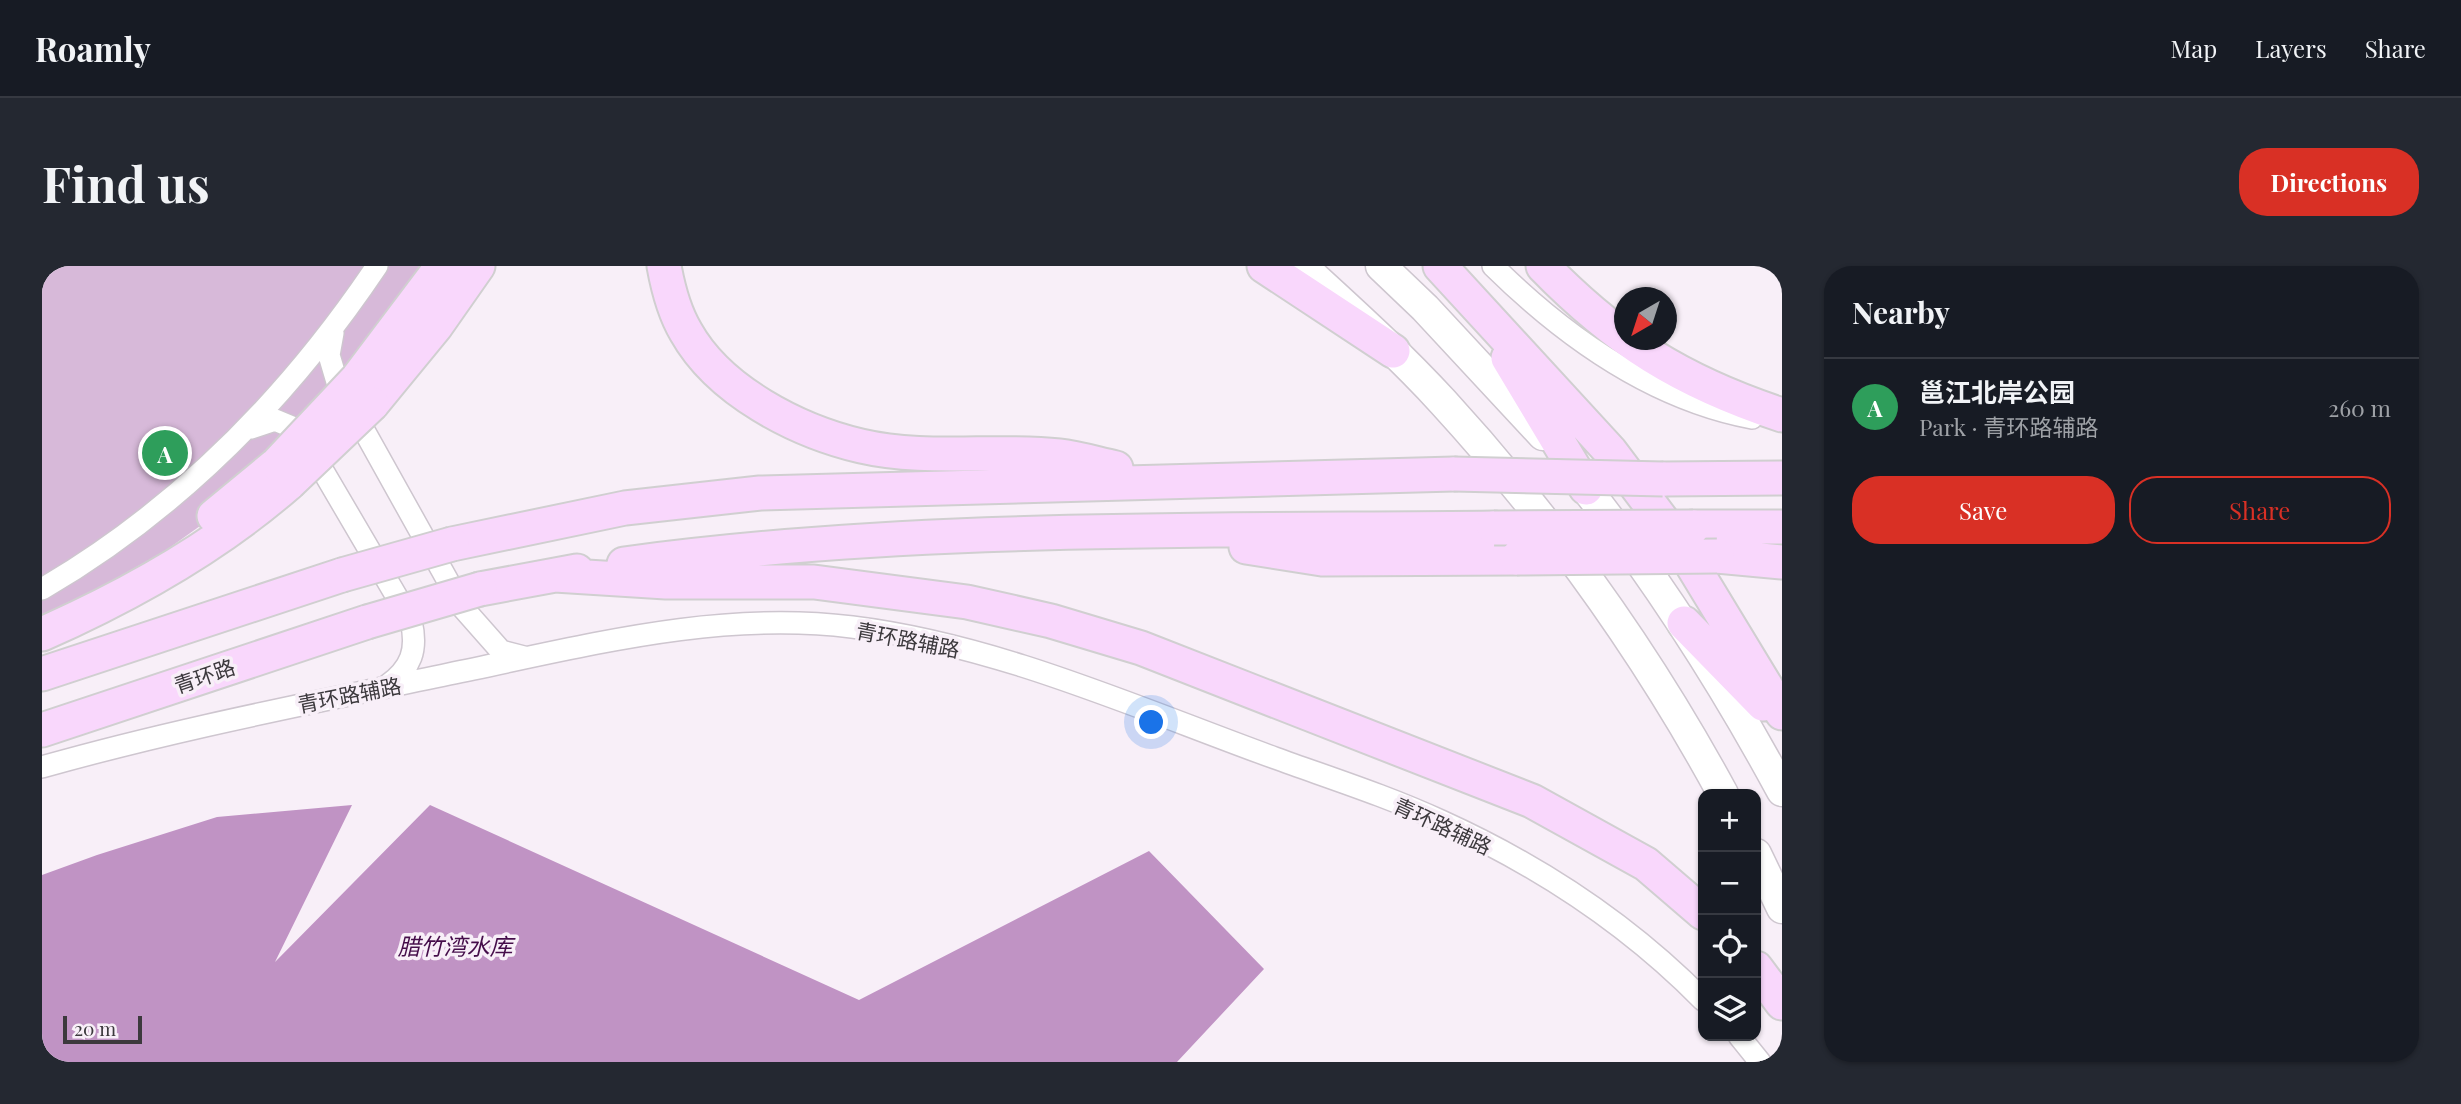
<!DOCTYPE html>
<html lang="en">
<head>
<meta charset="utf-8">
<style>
  body { margin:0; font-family:"Playfair Display","Noto Sans SC",serif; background:#242831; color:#f1f3f6 }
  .controls { position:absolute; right:21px; bottom:21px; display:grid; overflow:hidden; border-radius:14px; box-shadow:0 2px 5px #0004 }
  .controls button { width:63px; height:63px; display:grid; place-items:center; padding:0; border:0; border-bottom:2px solid #363941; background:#171b24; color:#f1f3f6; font:35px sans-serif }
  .compass { position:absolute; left:1572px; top:21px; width:63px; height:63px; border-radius:50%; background:#171b24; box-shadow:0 2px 5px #0004; rotate:219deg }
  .scale { position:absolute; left:21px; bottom:18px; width:79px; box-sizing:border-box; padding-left:7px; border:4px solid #3c393d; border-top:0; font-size:19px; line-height:24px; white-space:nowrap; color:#3c393d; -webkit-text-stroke:5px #f8eff8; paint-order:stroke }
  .you { position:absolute; left:1110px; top:457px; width:24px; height:24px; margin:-18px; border:5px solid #fff; border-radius:50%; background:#1a73e8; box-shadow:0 0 0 10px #1a73e833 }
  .badge { display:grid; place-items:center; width:46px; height:46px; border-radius:50%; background:#d93025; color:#fff; font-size:23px; font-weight:700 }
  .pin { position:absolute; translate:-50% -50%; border:4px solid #fff; box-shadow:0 2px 7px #0006 }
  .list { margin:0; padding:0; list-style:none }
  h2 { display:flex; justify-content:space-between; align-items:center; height:91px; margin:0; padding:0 28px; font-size:30px }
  h2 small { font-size:23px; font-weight:400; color:#9ea1a6 }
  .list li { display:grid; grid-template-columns:46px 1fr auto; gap:21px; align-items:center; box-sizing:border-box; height:98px; padding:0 28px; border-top:2px solid #363941 }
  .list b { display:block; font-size:26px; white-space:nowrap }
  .list p { margin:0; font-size:23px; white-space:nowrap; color:#9ea1a6 }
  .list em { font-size:23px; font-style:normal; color:#9ea1a6 }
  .actions { display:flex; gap:14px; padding:21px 28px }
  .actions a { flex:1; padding:16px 0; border:2px solid #d93025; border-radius:28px; text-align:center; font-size:24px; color:#d93025 }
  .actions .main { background:#d93025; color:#fff }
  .icon { flex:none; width:38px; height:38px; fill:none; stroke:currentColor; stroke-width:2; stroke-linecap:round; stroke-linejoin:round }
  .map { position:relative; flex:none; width:1740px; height:796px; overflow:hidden; border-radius:28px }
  header { display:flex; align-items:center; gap:42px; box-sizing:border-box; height:98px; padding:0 35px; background:#171b24; border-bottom:2px solid #363941 }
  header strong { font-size:33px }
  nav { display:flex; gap:38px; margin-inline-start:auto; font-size:24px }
  .intro { display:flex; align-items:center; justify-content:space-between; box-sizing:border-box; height:168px; padding:0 42px }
  h1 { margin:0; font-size:49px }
  .button { padding:18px 32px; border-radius:28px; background:#d93025; color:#fff; font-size:24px; font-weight:700 }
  main { display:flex; gap:42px; padding:0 42px }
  aside { flex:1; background:#171b24; border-radius:28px; box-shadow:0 2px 5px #0004 }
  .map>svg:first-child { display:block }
  .green { fill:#d7b9d9 }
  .water { fill:#c093c4 }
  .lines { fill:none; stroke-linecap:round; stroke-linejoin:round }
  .street-casing { stroke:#cec6cf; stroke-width:24 }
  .secondary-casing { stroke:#cec6cf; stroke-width:33 }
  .primary-casing { stroke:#d0cfd0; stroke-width:37 }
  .street { stroke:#fff; stroke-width:21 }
  .secondary { stroke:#fff; stroke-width:30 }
  .primary { stroke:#f9d7fc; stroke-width:33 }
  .primary-bridge-casing { stroke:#d0cfd0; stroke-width:37; stroke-linecap:butt }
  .primary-bridge { stroke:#f9d7fc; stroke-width:33 }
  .labels { text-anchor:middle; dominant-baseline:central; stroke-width:7; stroke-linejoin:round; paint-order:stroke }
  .street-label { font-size:21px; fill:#3c393d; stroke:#f8eff8 }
  .water-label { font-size:23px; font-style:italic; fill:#450d4a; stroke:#f8eff8 }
</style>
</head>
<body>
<header>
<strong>Roamly</strong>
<nav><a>Map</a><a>Layers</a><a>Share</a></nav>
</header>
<div class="intro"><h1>Find us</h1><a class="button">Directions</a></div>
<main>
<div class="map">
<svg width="1740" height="796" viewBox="0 0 1740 796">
  <rect width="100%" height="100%" fill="#f8eff8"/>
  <path class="green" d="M0 0H400L172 250 123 285 0 354Z"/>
  <path class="water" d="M310 539 233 696 388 539 817 734 1107 585 1222 703 1135 796H0V609L55 589 175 551Z"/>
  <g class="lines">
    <defs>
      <path id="street" d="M1451 0C1523 71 1609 133 1710 152
        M291 67 287 89 295 116 421 342 459 385 482 391
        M209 162 233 154 257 164 369 355C376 384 369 402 346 419
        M0 323C137 243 247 131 335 0
        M0 501C134 463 270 437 407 408 540 381 673 344 810 361 956 379 1095 442 1233 492 1288 512 1345 530 1399 555 1496 599 1586 658 1661 734
        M1697 770 1718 796"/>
      <path id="secondary" d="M1260 0C1308 44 1357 88 1401 136 1509 254 1605 388 1681 528
        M1339 0 1383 42 1501 169
        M1528 202C1609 304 1678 410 1740 525
        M1714 588 1740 642"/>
      <path id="primary" d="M622 0C626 22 632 46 644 66 677 125 755 165 819 180 883 195 952 183 1017 190 1036 192 1055 198 1074 202
        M1222 0 1351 85
        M1398 0 1568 185 1635 274 1740 447
        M1501 0C1574 75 1640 116 1740 149
        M1466 92 1544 222
        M315 113 400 0
        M330 138 394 60 436 0
        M1621 213 1740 212
        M172 250 235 198
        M1651 261H1740
        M410 278 583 242 718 227 1412 208
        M1204 281 1280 293 1475 292
        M1675 290 1740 296
        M582 298C869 259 1162 265 1452 262
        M513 309 624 316H772L925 336 1009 355 1099 382 1490 535 1604 598 1661 647
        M438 323 535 305
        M1642 357 1721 438
        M0 368C88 329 174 281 247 217
        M0 408 300 309
        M0 464 325 356
        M1714 702 1740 737"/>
    </defs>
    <use href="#street" class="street-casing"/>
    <use href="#secondary" class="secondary-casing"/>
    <use href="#primary" class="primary-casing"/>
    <use href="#street" class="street"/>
    <use href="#secondary" class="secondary"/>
    <use href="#primary" class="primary"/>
    <defs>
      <path id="primary-bridge" d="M235 198 315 113
        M1412 208 1621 213
        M247 217 330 138
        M1452 262 1651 261
        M1475 292 1675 290
        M300 309 410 278
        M325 356 438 323"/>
    </defs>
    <use href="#primary-bridge" class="primary-bridge-casing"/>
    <use href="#primary-bridge" class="primary-bridge"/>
  </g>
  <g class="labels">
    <g class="street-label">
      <text transform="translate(866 373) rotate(11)">青环路辅路</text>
      <text transform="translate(162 409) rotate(-19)">青环路</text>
      <text transform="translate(307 428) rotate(-11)">青环路辅路</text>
      <text transform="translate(1401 559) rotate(25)">青环路辅路</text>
    </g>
    <g class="water-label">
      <text x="413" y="679">腊竹湾水库</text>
    </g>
  </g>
</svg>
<div class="controls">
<button>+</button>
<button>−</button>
<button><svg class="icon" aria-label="locate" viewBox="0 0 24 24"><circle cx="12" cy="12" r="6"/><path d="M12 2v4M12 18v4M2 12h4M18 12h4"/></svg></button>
<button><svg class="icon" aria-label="layers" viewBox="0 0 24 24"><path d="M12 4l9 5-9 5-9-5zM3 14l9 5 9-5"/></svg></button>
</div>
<svg class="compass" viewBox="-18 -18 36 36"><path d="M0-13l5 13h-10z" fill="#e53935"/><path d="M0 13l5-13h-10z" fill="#9ea1a6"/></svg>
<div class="scale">20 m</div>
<div class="you"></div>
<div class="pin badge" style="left:123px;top:187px;background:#2e9e5b">A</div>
</div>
<aside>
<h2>Nearby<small></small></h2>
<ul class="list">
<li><span class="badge" style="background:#2e9e5b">A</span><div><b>邕江北岸公园</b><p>Park · 青环路辅路</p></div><em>260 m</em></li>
</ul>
<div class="actions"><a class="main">Save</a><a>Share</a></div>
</aside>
</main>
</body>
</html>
